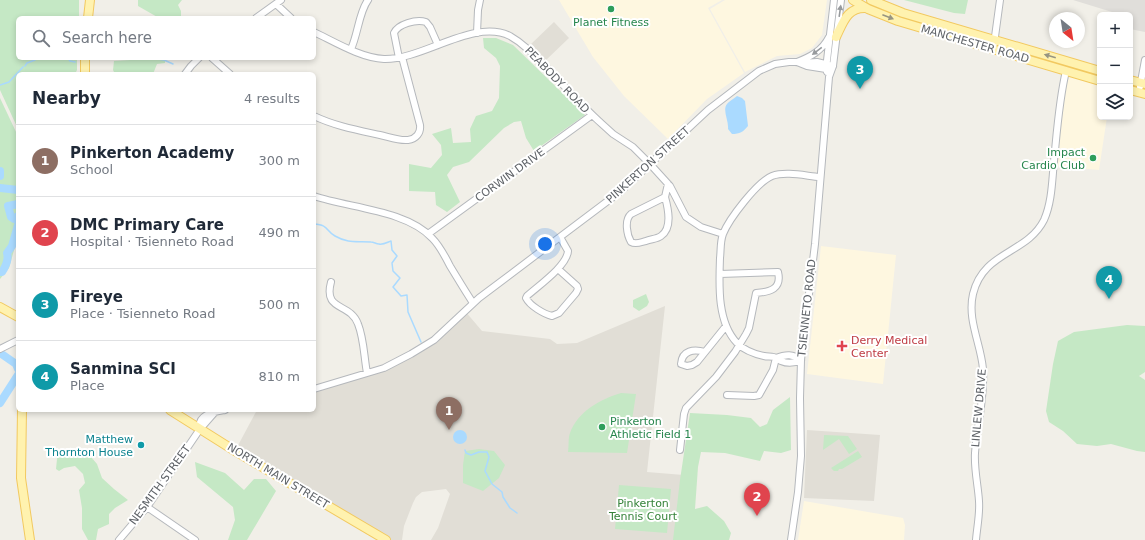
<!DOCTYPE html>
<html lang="en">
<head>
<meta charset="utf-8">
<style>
  body { margin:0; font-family:"DejaVu Sans",sans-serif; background:#f6f6f7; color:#1f2937 }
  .controls { position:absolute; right:12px; top:12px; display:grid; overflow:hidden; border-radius:6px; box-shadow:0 2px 6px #0003 }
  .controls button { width:36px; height:36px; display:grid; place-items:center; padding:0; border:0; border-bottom:1px solid #e0e1e3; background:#fff; color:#1f2937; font:20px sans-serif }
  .compass { position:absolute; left:1049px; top:12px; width:36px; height:36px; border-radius:50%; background:#fff; box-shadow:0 2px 6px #0003; rotate:150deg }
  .you { position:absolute; left:545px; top:244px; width:14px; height:14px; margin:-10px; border:3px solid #fff; border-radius:50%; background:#1a73e8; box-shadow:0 0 0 6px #1a73e833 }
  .badge { display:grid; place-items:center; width:26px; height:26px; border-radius:50%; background:#ea4335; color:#fff; font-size:13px; font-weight:700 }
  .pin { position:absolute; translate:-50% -33px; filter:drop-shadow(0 1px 2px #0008) }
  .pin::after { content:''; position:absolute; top:21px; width:14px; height:12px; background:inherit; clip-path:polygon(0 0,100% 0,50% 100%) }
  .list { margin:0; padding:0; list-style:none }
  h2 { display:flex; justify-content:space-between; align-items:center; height:52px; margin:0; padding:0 16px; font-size:17px }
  h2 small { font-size:13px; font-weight:400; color:#747a83 }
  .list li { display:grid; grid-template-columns:26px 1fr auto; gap:12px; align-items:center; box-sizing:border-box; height:72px; padding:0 16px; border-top:1px solid #e0e1e3 }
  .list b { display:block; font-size:15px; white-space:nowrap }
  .list p { margin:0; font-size:13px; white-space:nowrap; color:#747a83 }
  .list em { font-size:13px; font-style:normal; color:#747a83 }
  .icon { flex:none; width:22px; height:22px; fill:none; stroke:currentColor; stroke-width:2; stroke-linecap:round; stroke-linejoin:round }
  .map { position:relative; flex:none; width:1145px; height:540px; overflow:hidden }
  .search { position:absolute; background:#fff; box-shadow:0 2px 6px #0003; left:16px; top:16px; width:300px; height:44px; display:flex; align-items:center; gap:10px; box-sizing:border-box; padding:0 14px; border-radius:6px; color:#747a83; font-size:15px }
  .panel { position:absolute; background:#fff; box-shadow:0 2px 6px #0003; left:16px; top:72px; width:300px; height:340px; border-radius:6px }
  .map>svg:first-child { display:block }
  .commercial { fill:#fef7e0 }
  .industrial { fill:#e0deda }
  .education { fill:#e1ded6 }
  .green { fill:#c5e8c5 }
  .water { fill:#aadaff }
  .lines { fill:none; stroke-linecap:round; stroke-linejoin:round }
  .stream { stroke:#aadaff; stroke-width:1.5 }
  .river { stroke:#aadaff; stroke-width:8 }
  .minor-casing { stroke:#b5b8bc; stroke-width:8 }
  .major-casing { stroke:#f2c960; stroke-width:10 }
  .minor { stroke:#fff; stroke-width:6 }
  .major { stroke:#fff2af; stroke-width:8 }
  .oneway { fill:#979a9d }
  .oneway2 { fill:#979581 }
  .leisure-dot { fill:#2e9e5b; stroke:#fff; stroke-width:1.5 }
  .health-dot { fill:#e0444e; stroke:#fff; stroke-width:1.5 }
  .culture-dot { fill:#0f9aa8; stroke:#fff; stroke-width:1.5 }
  .labels { text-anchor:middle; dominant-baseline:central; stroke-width:4; stroke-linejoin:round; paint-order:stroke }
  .leisure-label { font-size:11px; fill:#27864d; stroke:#fff }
  .street-label { font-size:11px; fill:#5f6368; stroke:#fff }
  .health-label { font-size:11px; fill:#be3a42; stroke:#fff; text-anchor:start }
  .culture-label { font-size:11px; fill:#0d838f; stroke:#fff; text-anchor:end }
  .park-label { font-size:11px; fill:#348238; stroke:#fff }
</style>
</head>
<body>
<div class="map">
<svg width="1145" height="540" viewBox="0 0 1145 540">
  <rect width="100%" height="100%" fill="#f1efe8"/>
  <path class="commercial" d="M559 0H722L708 8 744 73 707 99 668 139 624 96 593 57Z
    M725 0H827L822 35 812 48 800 54 777 56 745 72 710 9Z
    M1066 71 1100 81V117H1107L1099 170 1054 166Z
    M821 246 896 255 883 384 807 374Z
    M804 501 903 518 905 525 904 540H798Z"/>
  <path class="industrial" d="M1073 0H1145V32L1130 29V15H1111L1112 12Z"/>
  <path class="education" d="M554 22 569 38 545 61 530 45Z
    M665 306 647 472 696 476 682 540H431L438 528 450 494 446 489 422 492 416 497 413 503 404 526 402 540H386L235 451 257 410H314V389L375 371 419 349 465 311 482 331 550 339 557 344 577 343Z
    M807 430 880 435 874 501 804 498Z"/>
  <path class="green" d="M0 0H79V18H18V58H77V70L75 74H18V129L0 90Z
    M138 0H182L178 5 181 11V18H159L138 6Z
    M904 0H968L965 14 954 13Z
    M483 38H496L513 45 585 115 534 151 526 138 521 121 514 122 504 128 469 162 453 167 447 175 460 202 447 212 436 205 435 192 409 191V164L431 168 442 155 441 145 432 134 451 128 453 143 471 142 470 129 476 116 492 111 499 98 500 66 496 58 484 48Z
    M131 58 151 59V58H165V63L157 64 153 74H115L113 70 114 61 130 60Z
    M0 98 17 134V167L18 171V236L9 268 0 279Z
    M646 294 649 302 647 306 639 311 633 307V300Z
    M1127 325 1145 326V372L1139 376 1145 380V452L1137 451 1111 444 1097 446 1077 444 1063 431 1049 422 1046 411 1053 364 1058 341 1074 332Z
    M621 393 636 394 627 453 568 452C569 446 568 438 570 433 578 411 601 399 621 393Z
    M790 397 791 450 781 453 764 451 760 461 725 453 701 452 698 467 695 509 707 506 724 521 731 533 729 540H673L680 480 690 413 727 415 751 418 760 427 767 424 773 410Z
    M824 435 848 436 857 449 849 454 839 439 823 450Z
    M58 449H73L86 451 97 464 102 478 114 489 128 500 115 508 109 514V524L98 529 96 540H88L82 529V508L79 490 85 483 83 474 75 466 64 468 59 471 56 469Z
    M479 449 494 451 505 465 499 478 483 491 463 483V465L465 451Z
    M858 451 862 457 842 469H839L838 471H834L831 468Z
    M195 462 225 473 244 490 254 479H266L276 491 247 540H228L235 520 233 507 197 477Z
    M619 485 671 489 667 533 615 529Z"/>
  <path class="water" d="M737 96 742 98 745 101 748 126C743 132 740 134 732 134L728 129C729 121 722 110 727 104 729 101 734 99 737 96Z
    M453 437a7 7 0 1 1 14 0a7 7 0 1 1-14 0Z"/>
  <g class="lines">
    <path class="stream" d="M68 58 70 61 75 62
      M151 58 164 60 173 64
      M25 66 27 63 35 60V58
      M0 85 9 82 23 67
      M314 224C329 225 325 230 335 236 349 244 356 241 371 242 374 242 376 244 379 244 383 245 388 242 391 241L392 250 397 256 392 263 393 271 400 278 393 287 401 296 407 295 408 312 421 342
      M465 450 466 453 471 455 479 452H487L489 457 485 471 492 484 502 492 503 497 510 508 517 513"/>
    <path class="river" d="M0 171V176
      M0 188 18 190
      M18 204 8 206 11 217 14 219 18 216
      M0 272H2C6 266 9 260 7 253L12 246 18 225
      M3 355 16 364 18 369
      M0 403 18 375"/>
    <defs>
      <path id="minor" d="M276 4 291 18
        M256 18 281 0
        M314 32C335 42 361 58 384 59 423 60 474 18 510 36 526 45 538 59 551 72 568 90 584 108 602 124L613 134 633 147 650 164 670 186 686 217 701 227 723 234
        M477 33 478 10 480 0
        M994 44 1000 0
        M351 49C358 34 359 12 368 0
        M212 58 230 74
        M399 58 394 33C398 24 416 19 426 22L430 27 438 45
        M797 62C810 57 822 51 829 37
        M802 63 817 62 829 65
        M827 72 826 69 834 0
        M185 74 191 66 199 58
        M1140 87 1145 60
        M314 116C335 126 357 130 380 135 389 137 399 141 408 140 416 139 421 133 420 125L402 57
        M314 196C349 208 406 210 432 238 440 246 445 256 450 266 458 279 465 291 473 303
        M665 197C668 208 673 228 661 236 657 239 651 239 646 241 641 242 636 245 631 242 627 235 624 220 631 214L665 197 668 184
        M428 234 592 115
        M558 269 577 286 578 289 576 293 559 313 552 316C544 314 530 306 526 298L527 296C538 286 567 266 568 251L560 237
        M331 282C323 312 350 302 358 324 364 339 364 357 367 373
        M0 349 18 340
        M705 352C694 349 682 350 681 364L687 366 692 365 697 362 726 326
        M776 358C786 354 793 354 801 360
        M801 360C795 363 788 364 781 361 779 360 778 359 776 358 773 356 768 357 764 356 754 354 744 350 737 343 717 322 719 285 720 258 721 250 720 242 723 234 729 219 757 182 772 176 786 171 806 176 820 177
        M314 389 384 368 411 354 434 340 479 298 621 191 708 110 759 71 775 64 789 62H797L807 66 826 69 833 66
        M727 395 754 396 759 395 773 370 776 358
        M200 429C197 414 214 412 225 410
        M680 450 684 414 686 408 716 377 735 352 746 334 749 328 756 293C770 292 782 289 778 272L720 274
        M147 507 195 540
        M119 540 147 507 200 429 215 412
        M791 540 798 492 801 456 800 398 801 360 815 244 829 77 833 66 841 0
        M976 540C977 527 980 514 979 501 978 485 974 469 975 453 977 425 985 397 983 369 981 344 967 320 973 294 983 251 1027 254 1044 220 1052 202 1052 181 1054 161 1057 131 1059 100 1066 71"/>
      <path id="major" d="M853 0 868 9 898 21 1100 81
        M871 0 903 13 1100 71
        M88 18 90 0
        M836 37C843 23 847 7 866 8
        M85 74V58
        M1130 80 1145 84
        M1130 90 1145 94
        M0 307 18 317
        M22 410 21 478 30 540
        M170 410 235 451 386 540"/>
    </defs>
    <use href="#minor" class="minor-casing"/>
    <use href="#major" class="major-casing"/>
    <use href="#minor" class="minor"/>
    <use href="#major" class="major"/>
  </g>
  <defs><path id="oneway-solid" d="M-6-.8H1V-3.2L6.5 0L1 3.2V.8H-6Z"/></defs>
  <g class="oneway">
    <use href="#oneway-solid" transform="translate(840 11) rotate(-82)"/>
    <use href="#oneway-solid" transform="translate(817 51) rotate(143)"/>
  </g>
  <g class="oneway2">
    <use href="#oneway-solid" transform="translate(888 17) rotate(21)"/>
    <use href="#oneway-solid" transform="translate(1050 56) rotate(-164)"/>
  </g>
  <g class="leisure-dot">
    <circle cx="611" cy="9" r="4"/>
    <circle cx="1093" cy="158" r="4"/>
    <circle cx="602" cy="427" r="4"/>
  </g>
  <path class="health-dot" d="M840 340h4v4h4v4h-4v4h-4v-4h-4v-4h4z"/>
  <circle class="culture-dot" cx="141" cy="445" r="4"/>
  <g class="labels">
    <g class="leisure-label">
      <text x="611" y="22">Planet Fitness</text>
      <text x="1085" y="152" text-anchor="end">Impact<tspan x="1085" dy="13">Cardio Club</tspan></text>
      <text x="610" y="421" text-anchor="start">Pinkerton<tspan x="610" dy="13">Athletic Field 1</tspan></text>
    </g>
    <g class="street-label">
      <text transform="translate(975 44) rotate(16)">MANCHESTER ROAD</text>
      <text transform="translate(557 80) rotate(46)">PEABODY ROAD</text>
      <text transform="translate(648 165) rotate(-42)">PINKERTON STREET</text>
      <text transform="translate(510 175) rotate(-36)">CORWIN DRIVE</text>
      <text transform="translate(807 308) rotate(-84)">TSIENNETO ROAD</text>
      <text transform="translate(979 408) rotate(-85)">LINLEW DRIVE</text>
      <text transform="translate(278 476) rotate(31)">NORTH MAIN STREET</text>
      <text transform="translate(160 485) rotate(-54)">NESMITH STREET</text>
    </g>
    <g class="health-label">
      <text x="851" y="340">Derry Medical<tspan x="851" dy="13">Center</tspan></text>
    </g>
    <g class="culture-label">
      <text x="133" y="439">Matthew<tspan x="133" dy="13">Thornton House</tspan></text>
    </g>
    <g class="park-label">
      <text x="643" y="503">Pinkerton<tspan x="643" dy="13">Tennis Court</tspan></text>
    </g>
  </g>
</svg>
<div class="controls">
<button>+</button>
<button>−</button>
<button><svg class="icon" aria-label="layers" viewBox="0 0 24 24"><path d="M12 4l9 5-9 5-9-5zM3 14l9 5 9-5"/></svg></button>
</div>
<svg class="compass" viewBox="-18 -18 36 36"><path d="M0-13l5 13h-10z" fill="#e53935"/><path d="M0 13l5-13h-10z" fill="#747a83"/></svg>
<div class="you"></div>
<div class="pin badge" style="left:449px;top:430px;background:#8d6e63">1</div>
<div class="pin badge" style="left:757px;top:516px;background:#e0444e">2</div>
<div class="pin badge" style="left:860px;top:89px;background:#0f9aa8">3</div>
<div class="pin badge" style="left:1109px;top:299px;background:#0f9aa8">4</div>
<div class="search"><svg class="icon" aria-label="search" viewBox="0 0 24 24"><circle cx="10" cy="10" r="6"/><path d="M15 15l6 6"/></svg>Search here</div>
<section class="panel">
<h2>Nearby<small>4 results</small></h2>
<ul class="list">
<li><span class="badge" style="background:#8d6e63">1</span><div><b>Pinkerton Academy</b><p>School</p></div><em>300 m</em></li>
<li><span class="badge" style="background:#e0444e">2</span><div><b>DMC Primary Care</b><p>Hospital · Tsienneto Road</p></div><em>490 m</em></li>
<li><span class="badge" style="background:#0f9aa8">3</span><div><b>Fireye</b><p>Place · Tsienneto Road</p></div><em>500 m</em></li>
<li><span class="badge" style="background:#0f9aa8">4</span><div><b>Sanmina SCI</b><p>Place</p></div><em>810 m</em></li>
</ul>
</section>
</div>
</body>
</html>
